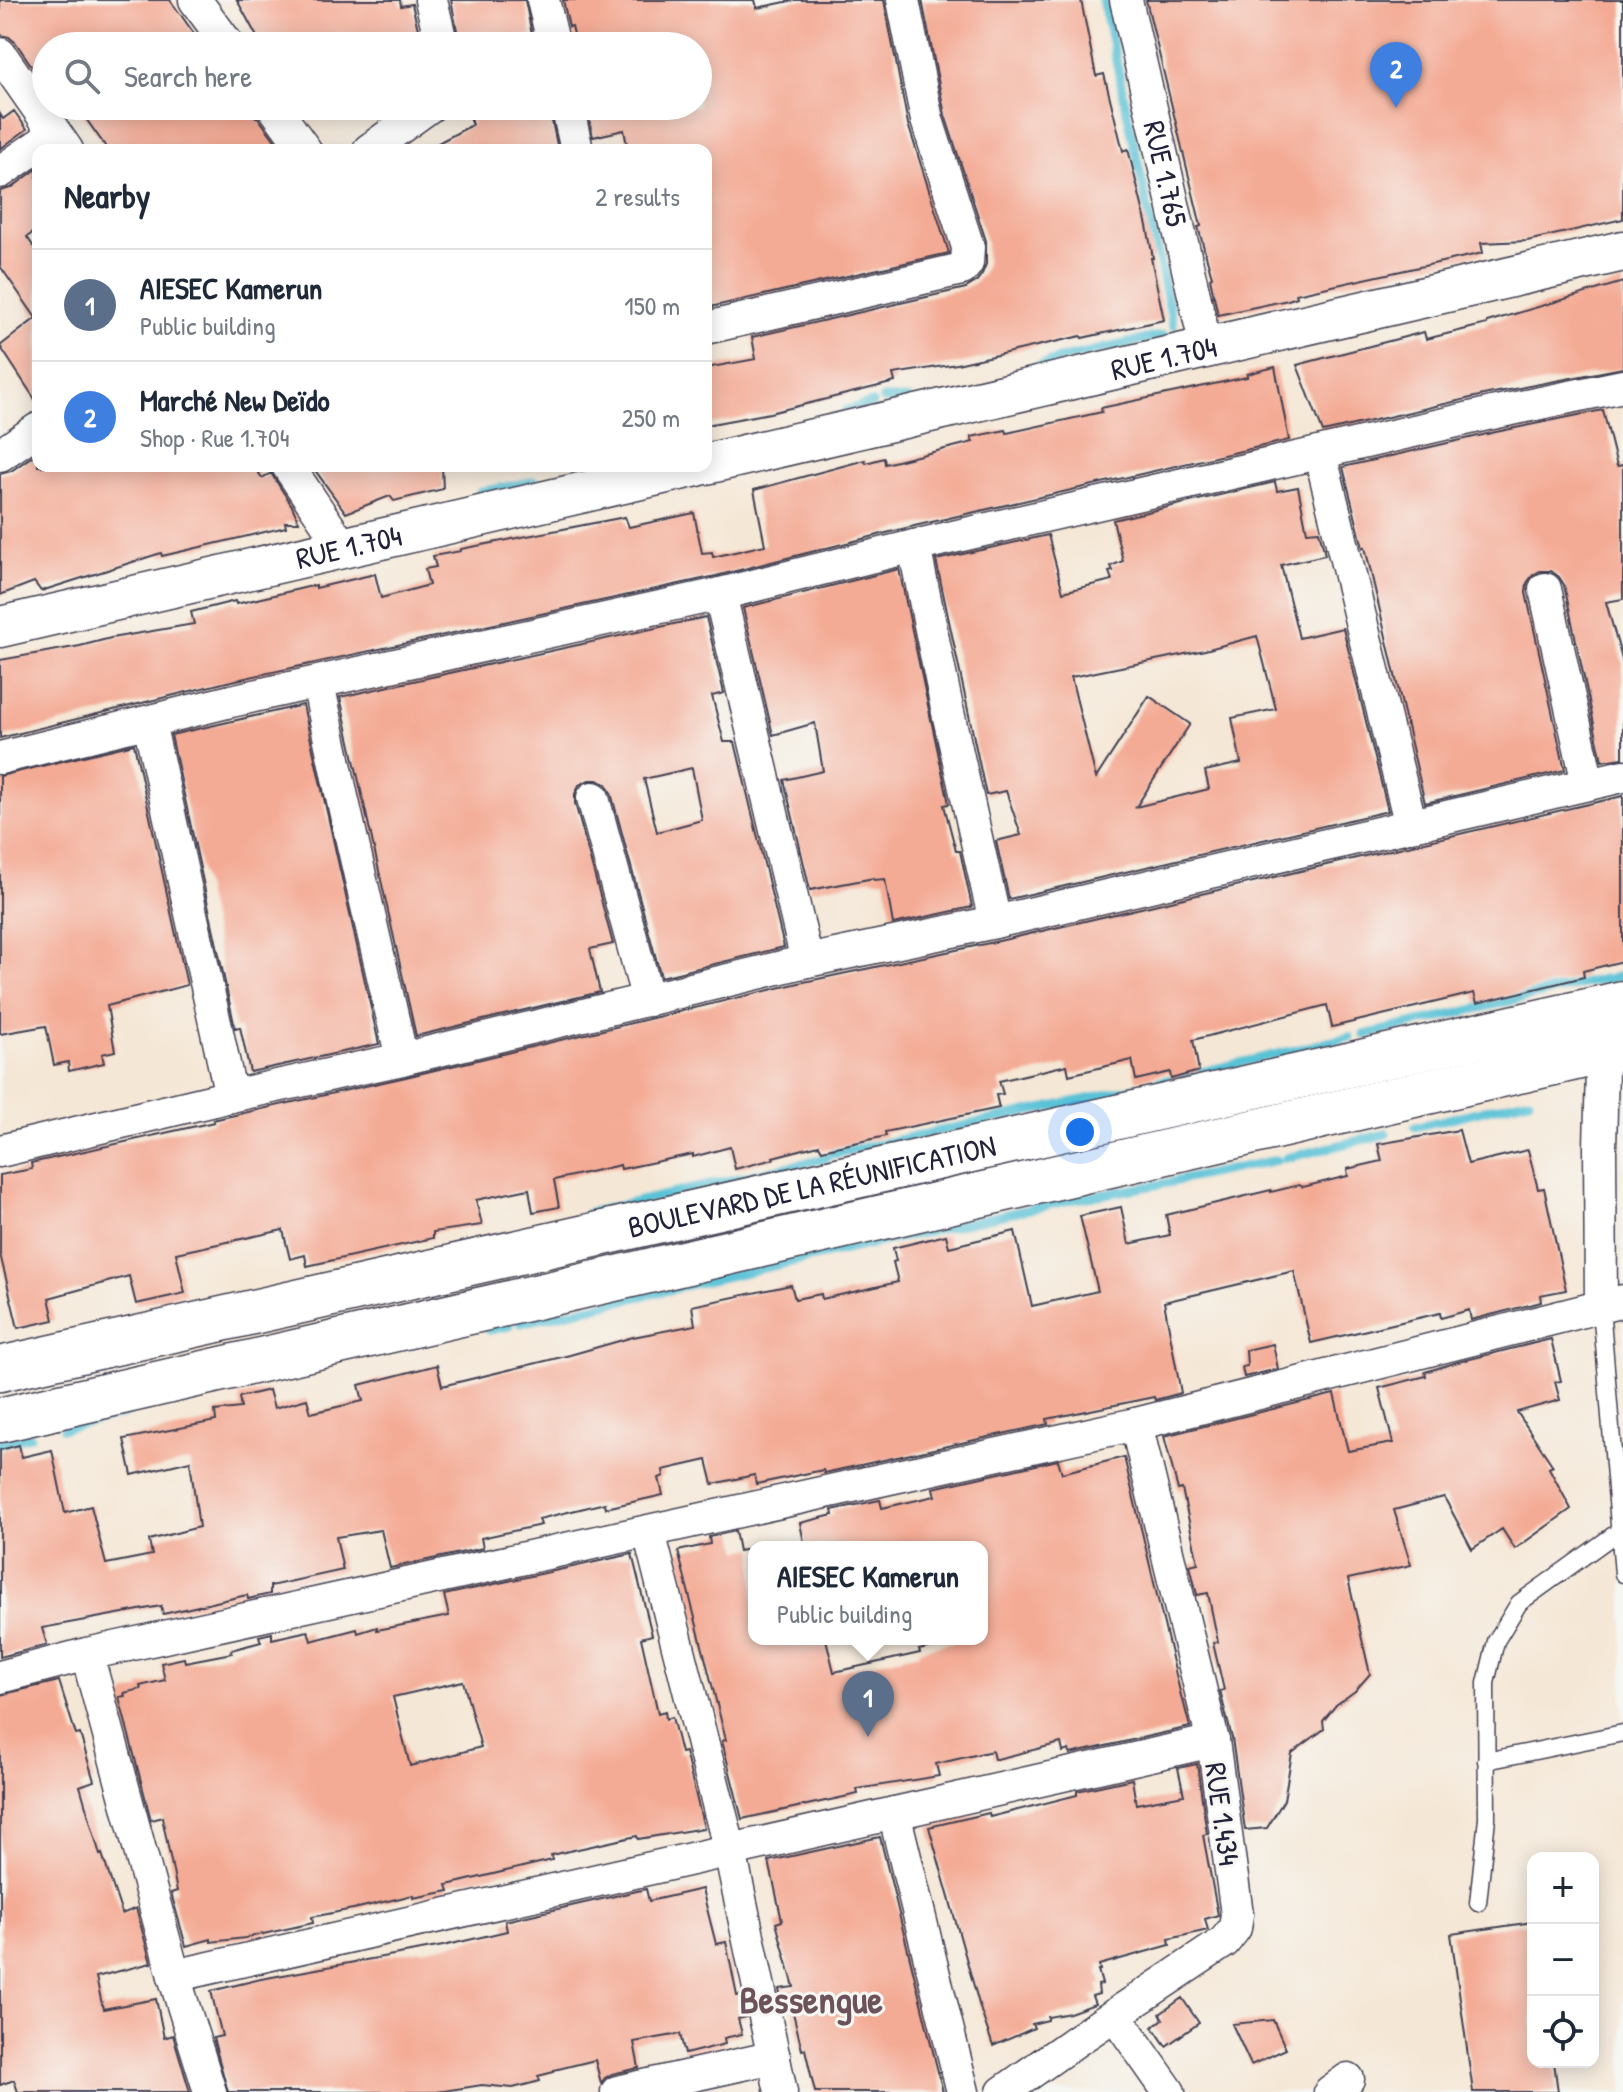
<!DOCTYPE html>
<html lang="en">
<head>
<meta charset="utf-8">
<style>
  body { margin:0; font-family:"Patrick Hand",sans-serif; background:#f2f2f3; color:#1f2937 }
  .controls { position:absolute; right:24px; bottom:24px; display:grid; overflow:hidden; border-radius:16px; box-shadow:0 4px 20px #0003 }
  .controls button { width:72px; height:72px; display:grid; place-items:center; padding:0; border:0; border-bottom:2px solid #e0e1e3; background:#fff; color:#1f2937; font:40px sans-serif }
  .you { position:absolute; left:1080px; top:1132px; width:28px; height:28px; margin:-20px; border:6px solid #fff; border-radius:50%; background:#1a73e8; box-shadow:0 0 0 12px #1a73e833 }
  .badge { display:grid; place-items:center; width:52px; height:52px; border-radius:50%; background:#1f6fb2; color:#fff; font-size:26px; font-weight:700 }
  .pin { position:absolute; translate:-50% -66px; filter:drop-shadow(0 2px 4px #0008) }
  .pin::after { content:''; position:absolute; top:42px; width:28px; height:24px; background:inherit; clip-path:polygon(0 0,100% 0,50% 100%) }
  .popup { position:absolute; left:748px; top:1541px; width:240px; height:104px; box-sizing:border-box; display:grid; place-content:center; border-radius:16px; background:#fff; filter:drop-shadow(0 2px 6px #0005); font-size:26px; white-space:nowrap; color:#747a83 }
  .popup b { font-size:30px; color:#1f2937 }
  .popup::after { content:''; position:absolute; left:50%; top:100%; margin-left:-16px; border:16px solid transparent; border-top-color:#fff }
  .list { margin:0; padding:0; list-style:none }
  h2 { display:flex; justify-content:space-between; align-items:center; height:104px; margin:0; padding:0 32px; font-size:34px }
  h2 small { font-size:26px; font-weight:400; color:#747a83 }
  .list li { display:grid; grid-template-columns:52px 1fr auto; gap:24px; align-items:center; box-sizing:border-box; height:112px; padding:0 32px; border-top:2px solid #e0e1e3 }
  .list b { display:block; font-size:30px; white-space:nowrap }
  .list p { margin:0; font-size:26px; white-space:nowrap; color:#747a83 }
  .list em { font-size:26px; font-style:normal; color:#747a83 }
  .icon { flex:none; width:44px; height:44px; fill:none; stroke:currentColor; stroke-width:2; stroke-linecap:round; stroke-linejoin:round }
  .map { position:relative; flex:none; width:1623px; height:2092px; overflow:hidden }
  .search { position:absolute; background:#fff; box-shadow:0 4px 20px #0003; left:32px; top:32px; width:680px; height:88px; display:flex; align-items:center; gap:20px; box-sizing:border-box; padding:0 28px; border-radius:44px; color:#747a83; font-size:30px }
  .panel { position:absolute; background:#fff; box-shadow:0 4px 20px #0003; left:32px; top:144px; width:680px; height:328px; border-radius:16px }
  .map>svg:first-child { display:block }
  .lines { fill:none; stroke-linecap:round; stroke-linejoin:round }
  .stream { stroke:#5ac2d7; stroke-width:9 }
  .building { fill:#f4ab95; fill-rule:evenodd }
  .service-casing { stroke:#424052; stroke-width:19 }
  .minor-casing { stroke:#424052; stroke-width:35 }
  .tertiary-casing { stroke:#424052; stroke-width:43 }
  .primary-casing { stroke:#424052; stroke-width:47 }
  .service { stroke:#fff; stroke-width:16 }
  .minor { stroke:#fff; stroke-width:32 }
  .tertiary { stroke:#fff; stroke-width:40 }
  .primary { stroke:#fff; stroke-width:44 }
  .labels { text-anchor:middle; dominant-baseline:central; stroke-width:6; stroke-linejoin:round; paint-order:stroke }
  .street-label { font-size:30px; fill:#22223b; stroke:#f6f6f2 }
  .district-label { font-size:38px; font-weight:bold; fill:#6c525a; stroke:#f6f6f2 }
</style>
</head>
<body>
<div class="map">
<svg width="1623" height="2092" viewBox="0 0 1623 2092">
  <rect width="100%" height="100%" fill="#f6f6f2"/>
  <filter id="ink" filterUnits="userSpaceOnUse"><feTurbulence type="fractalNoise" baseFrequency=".0125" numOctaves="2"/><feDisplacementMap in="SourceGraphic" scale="16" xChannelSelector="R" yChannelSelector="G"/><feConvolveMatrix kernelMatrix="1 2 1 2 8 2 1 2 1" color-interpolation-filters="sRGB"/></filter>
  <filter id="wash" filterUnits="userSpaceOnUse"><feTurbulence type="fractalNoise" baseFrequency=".006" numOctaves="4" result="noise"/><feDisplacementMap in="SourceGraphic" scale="32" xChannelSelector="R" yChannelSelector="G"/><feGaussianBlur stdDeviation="1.8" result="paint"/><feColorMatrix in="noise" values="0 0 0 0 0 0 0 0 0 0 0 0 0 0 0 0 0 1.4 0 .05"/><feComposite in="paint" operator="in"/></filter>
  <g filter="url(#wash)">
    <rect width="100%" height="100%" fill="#f5e7d6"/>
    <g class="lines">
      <path class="stream" d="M1103 0 1173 325
        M1030 369 1059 359 1164 335
        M883 399H908
        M846 410 872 403
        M480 492 535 481
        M1607 980 1623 975
        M1364 1035 1604 979
        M1415 1127 1529 1099
        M833 1154 1092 1098 1350 1037
        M1286 1158 1386 1134
        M588 1213 826 1158
        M683 1286 1070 1200 1162 1184 1277 1160
        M520 1323 677 1288
        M489 1330 509 1326
        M63 1429 127 1413
        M0 1443 30 1436"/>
    </g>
    <g id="blocks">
      <path class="building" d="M0 0H170L203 46H46V87L16 43 9 37 0 35Z
        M237 0H400L401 6 412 4 420 38 404 40 406 46H262Z
        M451 0H525L532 35 523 37 526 46H460Z
        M563 0H755L757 8 795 0H884L908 124 949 253 706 308V150H628L624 130 593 137 586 106H698V46H577L572 26 569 27Z
        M922 0H1081L1096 76 1104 74 1123 151 1128 149 1147 226 1153 258H1151L1164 320 1082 338 1081 336 957 364 893 374 895 382 770 413 706 425V368L756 359 752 337 966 288 976 282 982 274 986 264V241L945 115Z
        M1146 0H1623V219L1527 241 1481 243 1483 253 1296 294 1297 297 1288 300 1218 315 1210 278 1212 277 1198 227 1201 226Z
        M77 106H246L256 117 257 116 282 150H108Z
        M468 106H549L558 150H425L472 125Z
        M14 111 27 129 0 149V114L3 119Z
        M37 169 38 229 27 237 38 253V404L0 346 36 318 0 266V191L11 188Z
        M1623 282V368L1488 394 1323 432 1297 365 1424 332 1426 339 1487 324V322Z
        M1275 367 1289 440 910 527 716 576 227 682 0 738V660L80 646 111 638 194 624 191 612 235 601 236 604 316 585V588L375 574 381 598 429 585 425 569 436 567 433 556 461 551V549L625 517 629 527 694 513 702 553 712 552 713 557 765 545 754 490 865 460 866 463 884 458 885 464 973 442 971 437 1006 430 1007 433 1102 412 1101 408 1247 377V374Z
        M1603 410 1617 466 1623 465V599L1606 602 1623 663V758L1602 761 1564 585 1559 577 1551 571H1540L1533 575 1527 583 1526 593 1565 770 1425 803 1365 547 1363 548 1343 467 1496 432Z
        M38 452V466H254L262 478 271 473 292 506 299 522H285L286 527 162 556 161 553 41 591 34 582 0 595V474L11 471Z
        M312 466H442L443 489 394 501 390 496 346 513Z
        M1275 482 1277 491 1298 487 1307 532 1319 531 1325 555 1281 565 1299 638 1343 628 1388 811 1009 899 996 841 1021 835 1006 791 986 795 936 560 1048 535 1063 592 1112 580 1109 572 1113 571 1111 566 1123 561 1113 520ZM1257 636 1276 709 1232 718 1241 763 1205 771 1209 789 1136 807 1190 724 1149 696 1096 778 1071 677 1205 650Z
        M899 569 949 804 944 805 956 851H960L972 907 893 924 885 879 874 880V878L810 890 784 780 823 771 815 723 773 735 743 608Z
        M706 617 724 693 712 696 724 742H735L784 947 661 977 611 793 606 784 597 780H589L579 785 575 794V803L613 944 590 949 600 992 416 1036 340 697ZM692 768 702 820 657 832 644 779Z
        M303 705 379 1044 250 1072 240 1027 235 1028 171 735Z
        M134 744 187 985 107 1006 115 1051 102 1054 104 1063 69 1071 68 1062 54 1065 46 1026 0 1034V776Z
        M1623 796V961L1583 971 1584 977 1477 1003 1474 993 1332 1027 1327 1005 1193 1040 1199 1071 1171 1079 1170 1072 1136 1080 1132 1060 1069 1075 1067 1065 999 1081 1003 1094 996 1095 999 1108 885 1132 886 1136 822 1150 819 1145 773 1157 774 1159 735 1169 730 1147 693 1157V1154L621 1169 620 1165 554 1180 559 1207 533 1212 529 1189 476 1200 482 1225 433 1232V1238L307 1266 305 1255 290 1259 283 1230 176 1253 185 1293 136 1304 129 1276 49 1298 54 1320 18 1328 0 1254V1175L32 1169 31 1163 214 1122 213 1120 235 1115 406 1077 799 983 999 941Z
        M1459 1130 1468 1164 1528 1150 1538 1189 1544 1188 1566 1290 1540 1295 1541 1302 1471 1320 1469 1310 1441 1318 1440 1313 1311 1343 1294 1271 1164 1302 1181 1393 1155 1400 1154 1397 1047 1419 1048 1424 824 1473 823 1470 756 1484 754 1475 713 1484 707 1460 663 1470 664 1476 659 1478 663 1495 606 1508 605 1503 539 1519 541 1525 481 1538 483 1548 390 1568 381 1530 336 1537 343 1570 270 1586V1594L248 1599 247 1595 163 1614 161 1606 42 1628 47 1645 0 1657V1450L19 1445 22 1457 52 1450 65 1513 91 1506 106 1564 152 1555 149 1540 199 1527 190 1461 132 1475 124 1439 216 1421 215 1411 241 1408 239 1397 269 1390 274 1408 307 1399 311 1413 363 1401 359 1385 437 1365 442 1386 570 1355 633 1337 695 1325 692 1306 791 1285 795 1299 821 1294 822 1299 898 1282 893 1262 896 1261 893 1248 946 1235 949 1247 1015 1231 1032 1306 1098 1291 1080 1216 1121 1207 1129 1244 1170 1235 1166 1215 1271 1190V1192L1299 1185 1303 1187 1348 1176 1347 1169 1382 1161 1378 1144Z
        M1551 1339 1561 1381 1555 1382 1560 1400 1517 1412 1553 1466 1549 1468 1571 1509 1515 1549 1502 1529 1472 1549 1444 1497 1394 1510 1411 1565 1348 1579 1370 1674 1355 1691 1336 1705 1323 1721 1324 1729 1292 1753 1284 1800 1267 1828 1245 1830 1232 1738 1220 1691 1224 1690 1213 1643 1218 1642 1208 1593 1197 1595 1190 1565 1198 1563 1182 1489 1178 1490 1164 1436 1334 1394 1348 1451 1393 1443 1379 1388 1426 1376 1425 1372 1458 1362Z
        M1273 1344 1278 1369 1244 1377 1242 1367 1247 1366 1246 1350Z
        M1124 1457 1182 1700H1183L1190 1727 1070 1754 1069 1750 1063 1752 1061 1743 997 1759H994L992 1751 936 1764 939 1776 857 1789 858 1794 742 1819 722 1741 726 1740 678 1551 710 1544 709 1537 735 1531 739 1551 754 1548V1639H826L834 1672 920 1653 919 1650 965 1639H982V1547H805L800 1523 833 1515 832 1510 880 1500 882 1508 935 1496 933 1488 1058 1460 1062 1473Z
        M632 1554 652 1635 641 1638 658 1713 665 1711 666 1719 672 1717 681 1753 685 1752 704 1828 638 1839 637 1836 551 1855 552 1860 447 1885 449 1891 413 1898V1895L358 1908 312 1917 313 1923 245 1938 211 1942V1939L186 1946 171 1893 177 1891 162 1817 151 1820 119 1697 125 1696 124 1693 141 1689 140 1686 165 1680 161 1663 184 1658 185 1662 232 1653 231 1650 261 1642 259 1636 272 1633V1639L308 1631 311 1641 357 1629 358 1633 377 1627V1630L449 1616 444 1595ZM463 1681 481 1747 410 1766 393 1697Z
        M59 1681 76 1735 80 1734 94 1781 80 1786 100 1855 102 1854 122 1914 136 1908 151 1963 96 1977 103 2009 156 1999 164 2038 173 2035 190 2092H18L14 2080 0 2085V1695Z
        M1197 1764 1207 1834 1203 1835 1218 1915 1205 1919 1208 1930 1169 1939 1170 1945 1099 1965 1100 1970H1098L1102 1984 1098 1985 1099 1994 1092 1996 1095 2004 1070 2013 1048 2017V2020L1032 2024 1034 2028 993 2046 981 2011 929 1827 989 1813 990 1817 1077 1795V1791L1132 1779 1136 1804 1184 1795 1178 1768Z
        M880 1837 943 2092H815L805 2049 802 2050 792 2008 783 2010 779 1989 794 1987 776 1923 782 1921 769 1861Z
        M646 1889 649 1901 702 1889 716 1944 726 1942 737 1996 741 1995 746 2017 738 2019 742 2034 724 2038 725 2044 685 2054 680 2034 634 2042 639 2068 612 2074 605 2078 601 2083 595 2060 554 2070V2072L538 2076 540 2081 513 2088 482 2085 437 2092H228L213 2038 222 2036 211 1991 261 1979 443 1946 507 1931 505 1921Z
        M1533 1922V2062H1554L1558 2092H1473L1451 1934Z
        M1182 1998 1199 2023 1166 2046 1153 2027 1163 2019 1160 2014Z
        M1273 2020 1286 2049 1251 2065 1232 2024Z"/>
    </g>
  </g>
  <g filter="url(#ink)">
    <use href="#blocks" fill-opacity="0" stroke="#424052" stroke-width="2"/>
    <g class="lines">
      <defs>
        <path id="service" d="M1601 1307 1623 1574
          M1486 1761 1623 1733
          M1478 1903 1487 1818 1486 1683 1496 1641 1519 1603 1619 1531"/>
        <g id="minor">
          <path d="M195 0 229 46"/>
          <path d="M431 0 442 46"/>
          <path d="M543 0 554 46"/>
          <path id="s1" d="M1126 0 1206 347"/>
          <path d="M0 54 67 150"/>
          <path d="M273 106 305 150"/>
          <path d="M567 106 577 150"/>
          <path d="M369 150 430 106"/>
          <path d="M0 172 55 134"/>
          <path d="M706 328 962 269 967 263 968 247 927 120 903 0"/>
          <path d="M1320 453 1411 826"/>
          <path d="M0 455 38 429"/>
          <path d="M288 466 342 546"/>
          <path d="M914 546 947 708 995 922"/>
          <path d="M1545 589 1588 784"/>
          <path d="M720 594 807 961"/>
          <path d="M318 683 342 797 402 1059"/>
          <path d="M149 722 231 1096"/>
          <path d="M0 758 231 701 720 594 914 546 1492 413 1623 386"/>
          <path d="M593 798 648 1000"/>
          <path d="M0 1151 231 1096 402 1059 807 961 995 922 1623 776"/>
          <path d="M1601 1307 1600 1147 1603 1030"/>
          <path d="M649 1532 730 1851 781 2092"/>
          <path d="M87 1654 174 1976 210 2092"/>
          <path d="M0 1677 87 1654 1136 1424 1623 1301"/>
          <path d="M894 1813 963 2092"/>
          <path d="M174 1976 1213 1741"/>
          <path d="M1115 2015 1169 2092"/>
          <path d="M617 2092 774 2057"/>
          <path d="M1003 2092 1077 2040 1224 1942 1235 1928 1237 1914 1213 1741 1136 1424"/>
          <path d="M1330 2092 1348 2079"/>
        </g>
        <g id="tertiary">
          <path id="s2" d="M706 464 1623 251"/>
          <path id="s3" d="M0 627 697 466"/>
        </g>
        <g id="primary">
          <path id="s4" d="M0 1369 1623 1003"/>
          <path d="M0 1420 1623 1047"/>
        </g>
      </defs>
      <use href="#service" class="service-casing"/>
      <use href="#minor" class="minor-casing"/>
      <use href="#tertiary" class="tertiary-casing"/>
      <use href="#primary" class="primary-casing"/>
      <use href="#service" class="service"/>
      <use href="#minor" class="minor"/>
      <use href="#tertiary" class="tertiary"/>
      <use href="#primary" class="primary"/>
    </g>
  </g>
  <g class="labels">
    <g class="street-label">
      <text stroke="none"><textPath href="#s1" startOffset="178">RUE 1.765</textPath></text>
      <text stroke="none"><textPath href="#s2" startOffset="470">RUE 1.704</textPath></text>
      <text stroke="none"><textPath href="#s3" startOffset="358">RUE 1.704</textPath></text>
      <text stroke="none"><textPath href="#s4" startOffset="832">BOULEVARD DE LA RÉUNIFICATION</textPath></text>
      <text transform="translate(1223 1814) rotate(82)">RUE 1.434</text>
    </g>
    <g class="district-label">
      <text x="811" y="1999">Bessengue</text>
    </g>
  </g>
</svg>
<div class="controls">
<button>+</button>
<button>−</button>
<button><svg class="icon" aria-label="locate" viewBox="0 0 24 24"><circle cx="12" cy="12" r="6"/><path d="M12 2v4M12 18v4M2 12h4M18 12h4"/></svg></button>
</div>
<div class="you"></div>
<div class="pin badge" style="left:868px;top:1737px;background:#5c6f8a">1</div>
<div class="popup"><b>AIESEC Kamerun</b>Public building</div>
<div class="pin badge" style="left:1396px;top:108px;background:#3f7fe0">2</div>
<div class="search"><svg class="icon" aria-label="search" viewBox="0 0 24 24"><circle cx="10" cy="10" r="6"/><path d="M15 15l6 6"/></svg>Search here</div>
<section class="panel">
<h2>Nearby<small>2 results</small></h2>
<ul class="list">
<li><span class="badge" style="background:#5c6f8a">1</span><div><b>AIESEC Kamerun</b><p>Public building</p></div><em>150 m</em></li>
<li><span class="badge" style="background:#3f7fe0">2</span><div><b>Marché New Deïdo</b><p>Shop · Rue 1.704</p></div><em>250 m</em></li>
</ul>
</section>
</div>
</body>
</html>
